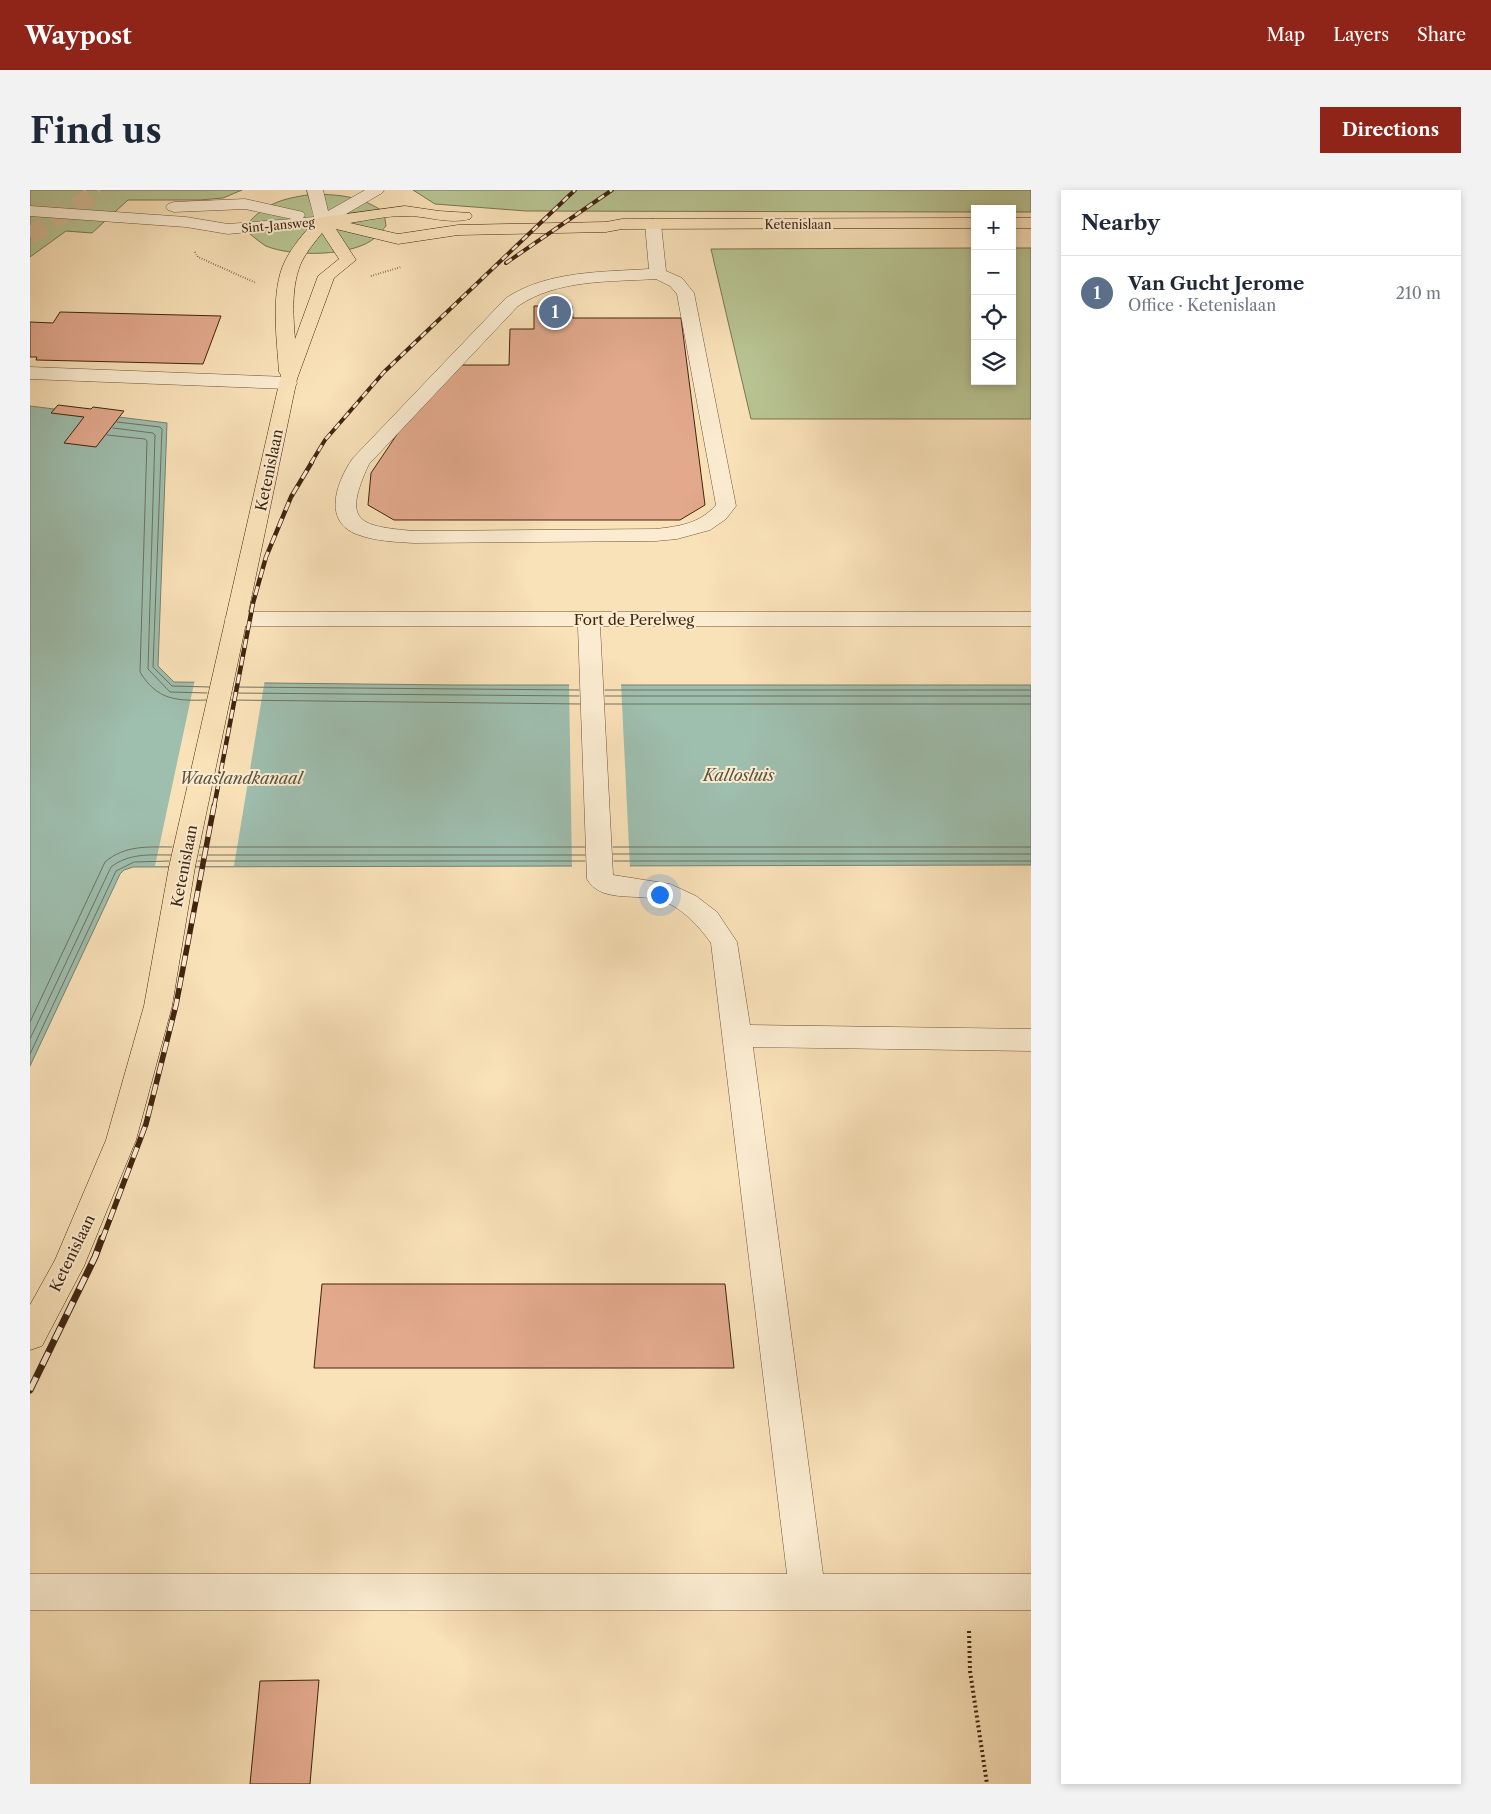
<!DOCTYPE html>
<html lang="en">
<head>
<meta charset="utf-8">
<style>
  body { margin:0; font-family:"Libre Caslon Text",serif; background:#f2f2f3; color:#1f2937 }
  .controls { position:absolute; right:15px; top:15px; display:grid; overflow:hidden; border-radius:0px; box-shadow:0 2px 8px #0003 }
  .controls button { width:45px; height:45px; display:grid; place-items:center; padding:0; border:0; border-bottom:1px solid #e0e1e3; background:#fff; color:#1f2937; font:25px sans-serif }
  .you { position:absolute; left:629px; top:704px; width:18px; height:18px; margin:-12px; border:4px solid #fff; border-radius:50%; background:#1a73e8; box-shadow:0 0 0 8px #1a73e833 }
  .badge { display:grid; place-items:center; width:32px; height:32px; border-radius:50%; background:#8f2418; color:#fff; font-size:16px; font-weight:700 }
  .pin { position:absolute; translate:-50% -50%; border:2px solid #fff; box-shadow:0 1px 5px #0006 }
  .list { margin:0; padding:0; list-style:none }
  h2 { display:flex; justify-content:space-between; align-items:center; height:65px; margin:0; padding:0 20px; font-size:21px }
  h2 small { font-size:16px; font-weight:400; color:#747a83 }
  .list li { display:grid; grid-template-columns:32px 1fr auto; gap:15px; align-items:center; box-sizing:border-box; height:75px; padding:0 20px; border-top:1px solid #e0e1e3 }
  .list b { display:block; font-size:19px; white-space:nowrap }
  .list p { margin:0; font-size:16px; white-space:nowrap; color:#747a83 }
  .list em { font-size:16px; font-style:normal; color:#747a83 }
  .icon { flex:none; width:28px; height:28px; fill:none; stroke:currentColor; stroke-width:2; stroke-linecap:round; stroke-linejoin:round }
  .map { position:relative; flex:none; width:1001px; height:1594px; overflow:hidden; border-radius:0px }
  header { display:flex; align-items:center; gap:30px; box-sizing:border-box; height:70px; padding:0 25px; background:#8f2418; color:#fff }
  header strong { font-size:24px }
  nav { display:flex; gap:28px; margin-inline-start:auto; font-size:18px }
  .intro { display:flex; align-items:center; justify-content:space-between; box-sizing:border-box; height:120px; padding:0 30px }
  h1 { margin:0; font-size:35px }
  .button { padding:12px 22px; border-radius:0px; background:#8f2418; color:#fff; font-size:18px; font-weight:700 }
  main { display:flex; gap:30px; padding:0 30px }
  aside { flex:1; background:#fff; border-radius:0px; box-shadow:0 2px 8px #0003 }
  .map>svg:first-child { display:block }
  .green { fill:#b8c493; stroke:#7c7451 }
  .water { fill:#9ebeae; stroke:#78816e }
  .pier { fill:#f9e1b8 }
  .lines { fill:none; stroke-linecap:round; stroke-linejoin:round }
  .shore { stroke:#6f725e; stroke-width:1 }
  .building { fill:#e2a98d; stroke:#40250f }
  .highway-tunnel { stroke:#d4bb96; stroke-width:18; stroke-dasharray:18 9; stroke-linecap:butt }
  .minor-casing { stroke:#6e5439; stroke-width:1 }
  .major-casing { stroke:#40250f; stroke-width:1 }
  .path-far1 { stroke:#40250f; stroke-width:2; stroke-dasharray:0.5 2; stroke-linecap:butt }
  .path { stroke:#40250f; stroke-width:4; stroke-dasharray:2 3; stroke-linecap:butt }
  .minor { fill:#fbecd1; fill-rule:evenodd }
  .major { fill:#f9e1b8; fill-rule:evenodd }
  .rail-far3-casing { stroke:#40250f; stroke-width:4 }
  .rail-far2-casing { stroke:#40250f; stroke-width:4.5 }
  .rail-far1-casing { stroke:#40250f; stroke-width:5.5 }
  .rail-casing { stroke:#40250f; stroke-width:7 }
  .rail-far3 { stroke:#fbecd1; stroke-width:2.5; stroke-dasharray:7; stroke-linecap:butt }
  .rail-far2 { stroke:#fbecd1; stroke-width:3; stroke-dasharray:9; stroke-linecap:butt }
  .rail-far1 { stroke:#fbecd1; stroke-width:4; stroke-dasharray:11; stroke-linecap:butt }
  .rail { stroke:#fbecd1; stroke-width:5; stroke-dasharray:14; stroke-linecap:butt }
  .labels { text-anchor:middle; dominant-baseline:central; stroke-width:4; stroke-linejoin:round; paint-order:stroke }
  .far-street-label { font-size:12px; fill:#40250f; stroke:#fbecd1 }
  .street-label { font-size:15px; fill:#40250f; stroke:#fbecd1 }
  .water-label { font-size:16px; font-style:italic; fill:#5c533f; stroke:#fbecd1 }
</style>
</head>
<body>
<header>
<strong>Waypost</strong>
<nav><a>Map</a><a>Layers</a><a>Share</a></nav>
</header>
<div class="intro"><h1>Find us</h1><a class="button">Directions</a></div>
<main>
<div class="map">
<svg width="1001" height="1594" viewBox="0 0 1001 1594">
  <rect width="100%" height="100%" fill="#f9e1b8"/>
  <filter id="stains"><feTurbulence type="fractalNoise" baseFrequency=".004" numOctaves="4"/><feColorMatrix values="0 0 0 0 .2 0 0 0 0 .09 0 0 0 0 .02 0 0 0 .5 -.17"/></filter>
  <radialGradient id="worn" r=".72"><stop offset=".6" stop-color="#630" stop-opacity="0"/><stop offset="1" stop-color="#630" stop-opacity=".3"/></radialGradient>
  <path class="green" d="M0 0H212L193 8 170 10H98L62 43 36 41 0 67Z
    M383 0H1001V22H982V19H945V22L496 21 405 14Z
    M284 4C312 5 330 6 354 22L356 36C353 39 350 44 346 47 324 67 262 67 236 56 231 53 225 48 220 44V31C239 11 257 8 284 4Z
    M945 58V191H982V58H1001V229H721L681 59Z"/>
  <path class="water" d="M0 216 137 233 128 476 144 492 425 495H1001V675L103 677 94 680 90 684 0 876Z"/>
  <path class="pier" d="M165 489H235L204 676H125Z
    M539 493H591L600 678H542Z"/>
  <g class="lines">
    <path class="shore" d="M87 232 130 237 132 239 123 477 142 496 179 497
      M83 238 123 243 125 245 118 479 140 502 177 503
      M77 245 115 249 117 251 110 482C127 510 146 511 176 510
      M204 497 549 500
      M575 500H1001
      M203 503 549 506
      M575 506H1001
      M201 510 550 514
      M575 514H1001
      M170 657H555
      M583 657H1001
      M583 664H1001
      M169 665H555
      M168 671H555
      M584 671H1001
      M0 832 75 672C95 655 117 657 142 657
      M0 849 81 677C99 663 119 665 141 665
      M0 864 86 681 104 672 139 671"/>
  </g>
  <path class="building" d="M504 116H542L543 128H651L675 315 650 330H364L338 315 341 283 378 228 425 175H479L480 139H504Z
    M30 122 191 126 173 174 6 170 7 167H0V132L23 133Z
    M28 215 61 219 63 217 94 221 66 257 34 253 54 227 21 223Z
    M292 1094H695L704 1178H284Z
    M289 1490 280 1594H220L230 1491Z"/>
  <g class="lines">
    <path class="highway-tunnel" d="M0 46 70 0"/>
    <defs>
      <path id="minor" d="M277 0H293L298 21 335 0H354L352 3 299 34 198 44 156 37 0 26V16L156 27 198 34 262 29 215 19 144 22 138 20 136 17 138 14 144 12 215 9 273 22 275 25 273 28 284 27Z
        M623 29 629 31 631 34 636 81 652 88 664 103 706 316 696 329 680 340 647 349 626 351 384 353C365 352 344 351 326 344 292 330 307 291 323 268L476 108C517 81 571 82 619 79L615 34 617 31ZM626 89 640 96 647 104 686 315C669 334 650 336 626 339L384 341C328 336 312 332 339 274L488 116C528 89 580 92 626 89Z
        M0 177 258 187 265 189 267 193 265 197 258 199 0 189Z
        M206 422H1001V436H570L583 685 640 694 666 706 687 722 707 752 720 835 1001 839V861L723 857 793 1384H1001V1420H0V1384H757L681 753C668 735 648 713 625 709 602 704 570 712 557 689L548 436H206L198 434 195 429 198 424Z"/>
      <path id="major" d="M375 16 409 21 440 23 442 26 440 29C417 35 396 25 374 26 356 26 338 30 320 33L368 44 428 35 576 32 592 29 945 28V38L592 39 576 42 428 45 368 54 306 39 326 70 304 88 267 189 165 677 142 816 106 950 54 1076 12 1156 0 1160V1115L25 1070 76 950 114 816 139 677 251 185 249 182C247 150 240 101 255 71 263 55 276 41 287 28ZM292 43 309 69 288 86 265 149C263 124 261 94 272 71 277 61 285 52 292 43Z
        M982 28H1001V38H982Z"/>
    </defs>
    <use href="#minor" class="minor-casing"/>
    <use href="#major" class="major-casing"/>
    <path class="path-far1" d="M165 62 168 67 226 93
      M341 86 371 77"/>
    <path class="path" d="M939 1441 940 1481 957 1594"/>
    <use href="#minor" class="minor"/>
    <use href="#major" class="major"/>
    <defs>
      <path id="rail-far3" d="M476 73 582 0
        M281 273 295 250 354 182 545 0"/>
      <path id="rail-far2" d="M184 617 223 413 236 367 261 307 282 272"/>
      <path id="rail-far1" d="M72 1050 116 934 146 815 184 616"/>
      <path id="rail" d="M0 1200 65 1067 72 1048"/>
    </defs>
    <use href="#rail-far3" class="rail-far3-casing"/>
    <use href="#rail-far2" class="rail-far2-casing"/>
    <use href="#rail-far1" class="rail-far1-casing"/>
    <use href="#rail" class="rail-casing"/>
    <use href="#rail-far3" class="rail-far3"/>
    <use href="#rail-far2" class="rail-far2"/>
    <use href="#rail-far1" class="rail-far1"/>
    <use href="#rail" class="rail"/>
  </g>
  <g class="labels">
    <g class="far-street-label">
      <text x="768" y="34">Ketenislaan</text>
      <text transform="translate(248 35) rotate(-5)">Sint-Jansweg</text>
    </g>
    <g class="street-label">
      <text transform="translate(239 280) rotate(-78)">Ketenislaan</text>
      <text x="604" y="429">Fort de Perelweg</text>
      <text transform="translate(154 676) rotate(-79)">Ketenislaan</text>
      <text transform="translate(42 1063) rotate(-64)">Ketenislaan</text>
    </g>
    <g class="water-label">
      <text x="709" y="585">Kallosluis</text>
      <text x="211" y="588">Waaslandkanaal</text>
    </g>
  </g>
  <rect width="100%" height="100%" filter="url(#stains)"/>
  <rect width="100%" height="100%" fill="url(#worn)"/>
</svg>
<div class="controls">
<button>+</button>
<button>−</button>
<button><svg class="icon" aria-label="locate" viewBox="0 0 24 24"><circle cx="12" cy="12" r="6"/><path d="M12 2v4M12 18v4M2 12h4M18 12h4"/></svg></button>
<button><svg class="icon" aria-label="layers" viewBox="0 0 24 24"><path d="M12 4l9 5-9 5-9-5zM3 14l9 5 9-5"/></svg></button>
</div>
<div class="you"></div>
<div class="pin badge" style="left:525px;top:122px;background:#5c6f8a">1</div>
</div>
<aside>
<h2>Nearby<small></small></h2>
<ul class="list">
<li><span class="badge" style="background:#5c6f8a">1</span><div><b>Van Gucht Jerome</b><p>Office · Ketenislaan</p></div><em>210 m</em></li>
</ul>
</aside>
</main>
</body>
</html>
